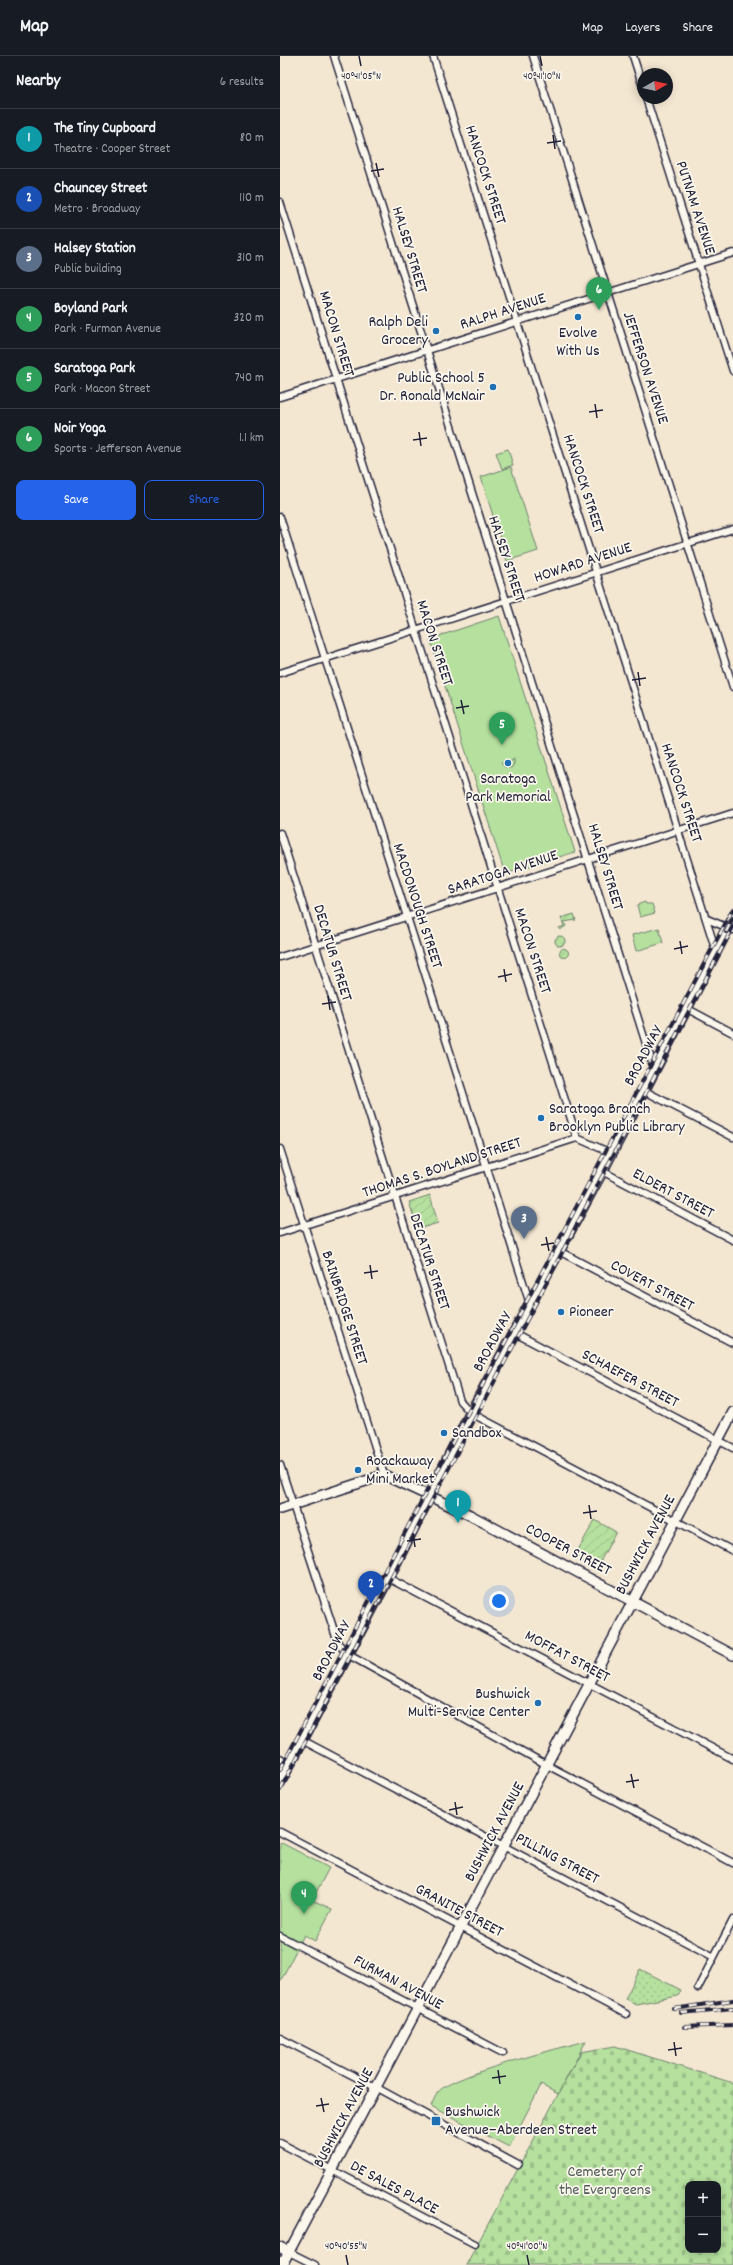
<!DOCTYPE html>
<html lang="en">
<head>
<meta charset="utf-8">
<style>
  body { margin:0; font-family:Dekko,sans-serif; background:#242831; color:#f1f3f6 }
  .controls { position:absolute; right:12px; bottom:12px; display:grid; overflow:hidden; border-radius:8px; box-shadow:0 2px 10px #0003 }
  .controls button { width:36px; height:36px; display:grid; place-items:center; padding:0; border:0; border-bottom:1px solid #363941; background:#171b24; color:#f1f3f6; font:20px sans-serif }
  .compass { position:absolute; left:357px; top:12px; width:36px; height:36px; border-radius:50%; background:#171b24; box-shadow:0 2px 10px #0003; rotate:81deg }
  .you { position:absolute; left:219px; top:1545px; width:14px; height:14px; margin:-10px; border:3px solid #fff; border-radius:50%; background:#1a73e8; box-shadow:0 0 0 6px #1a73e833 }
  .badge { display:grid; place-items:center; width:26px; height:26px; border-radius:50%; background:#2563eb; color:#fff; font-size:13px; font-weight:700 }
  .pin { position:absolute; translate:-50% -33px; filter:drop-shadow(0 1px 2px #0008) }
  .pin::after { content:''; position:absolute; top:21px; width:14px; height:12px; background:inherit; clip-path:polygon(0 0,100% 0,50% 100%) }
  .list { margin:0; padding:0; list-style:none }
  h2 { display:flex; justify-content:space-between; align-items:center; height:52px; margin:0; padding:0 16px; font-size:17px }
  h2 small { font-size:13px; font-weight:400; color:#9ea1a6 }
  .list li { display:grid; grid-template-columns:26px 1fr auto; gap:12px; align-items:center; box-sizing:border-box; height:60px; padding:0 16px; border-top:1px solid #363941 }
  .list b { display:block; font-size:15px; white-space:nowrap }
  .list p { margin:0; font-size:13px; white-space:nowrap; color:#9ea1a6 }
  .list em { font-size:13px; font-style:normal; color:#9ea1a6 }
  .actions { display:flex; gap:8px; padding:12px 16px }
  .actions a { flex:1; padding:9px 0; border:1px solid #2563eb; border-radius:8px; text-align:center; font-size:14px; color:#2563eb }
  .actions .main { background:#2563eb; color:#fff }
  .map { position:relative; flex:none; width:453px; height:2209px; overflow:hidden }
  header { display:flex; align-items:center; gap:24px; box-sizing:border-box; height:56px; padding:0 20px; background:#171b24; border-bottom:1px solid #363941 }
  header strong { font-size:19px }
  nav { display:flex; gap:22px; margin-inline-start:auto; font-size:14px }
  main { display:flex }
  aside { flex:1; background:#171b24 }
  .map>svg:first-child { display:block }
  .grass { fill:url(#grass-dots); stroke:#6c816c }
  .cemetery { fill:url(#cemetery-stones); stroke:#6c816c; fill-rule:evenodd }
  .park { fill:#b5e09e; stroke:#6c816c }
  .garden { fill:url(#garden-furrows); stroke:#6c816c }
  .lines { fill:none; stroke-linecap:round; stroke-linejoin:round }
  .minor-casing { stroke:#22223b; stroke-width:9 }
  .secondary-casing { stroke:#22223b; stroke-width:12 }
  .primary-casing { stroke:#22223b; stroke-width:13 }
  .minor { stroke:#fbf7ec; stroke-width:6 }
  .secondary { stroke:#fbf7ec; stroke-width:9 }
  .primary { stroke:#fbf7ec; stroke-width:10 }
  .rail-casing { stroke:#22223b; stroke-width:4 }
  .rail { stroke:#fbf7ec; stroke-width:2.5; stroke-dasharray:8; stroke-linecap:butt }
  .ticks { fill:none; stroke:#22223b; stroke-width:1.5 }
  .poi-dot { fill:#1f6fb2; stroke:#fbf7ec; stroke-width:1.5 }
  .labels { text-anchor:middle; dominant-baseline:central; stroke-width:3.5; stroke-linejoin:round; paint-order:stroke }
  .street-label { font-size:16px; fill:#22223b; stroke:#fbf7ec }
  .poi-label { font-size:16px; fill:#22223b; stroke:#fbf7ec; text-anchor:start }
  .park-label { font-size:16px; fill:#4e5b59; stroke:#fbf7ec }
  .ticks-label { font-size:10px; text-anchor:middle; fill:#22223b; stroke:#fbf7ec; stroke-width:3.5; stroke-linejoin:round; paint-order:stroke }
</style>
</head>
<body>
<header>
<strong>Map</strong>
<nav><a>Map</a><a>Layers</a><a>Share</a></nav>
</header>
<main>
<aside>
<h2>Nearby<small>6 results</small></h2>
<ul class="list">
<li><span class="badge" style="background:#0f9aa8">1</span><div><b>The Tiny Cupboard</b><p>Theatre · Cooper Street</p></div><em>80 m</em></li>
<li><span class="badge" style="background:#1a4fb4">2</span><div><b>Chauncey Street</b><p>Metro · Broadway</p></div><em>110 m</em></li>
<li><span class="badge" style="background:#5c6f8a">3</span><div><b>Halsey Station</b><p>Public building</p></div><em>310 m</em></li>
<li><span class="badge" style="background:#2e9e5b">4</span><div><b>Boyland Park</b><p>Park · Furman Avenue</p></div><em>320 m</em></li>
<li><span class="badge" style="background:#2e9e5b">5</span><div><b>Saratoga Park</b><p>Park · Macon Street</p></div><em>740 m</em></li>
<li><span class="badge" style="background:#2e9e5b">6</span><div><b>Noir Yoga</b><p>Sports · Jefferson Avenue</p></div><em>1.1 km</em></li>
</ul>
<div class="actions"><a class="main">Save</a><a>Share</a></div>
</aside>
<div class="map">
<svg width="453" height="2209" viewBox="0 0 453 2209">
  <defs>
    <pattern id="grass-dots" width="8" height="8" patternUnits="userSpaceOnUse"><rect width="8" height="8" fill="#b5e09e"/><path d="M2 2h.1M6 6h.1" fill="none" stroke="#9bc089" stroke-width="1.8" stroke-linecap="round"/></pattern>
    <pattern id="cemetery-stones" width="16" height="16" patternUnits="userSpaceOnUse"><rect width="16" height="16" fill="#b5e09e"/><path d="M2 7V4a2 2 0 0 1 4 0v3zM10 15v-3a2 2 0 0 1 4 0v3z" fill="#9bc089"/></pattern>
    <pattern id="garden-furrows" width="10" height="10" patternUnits="userSpaceOnUse"><rect width="10" height="10" fill="#b5e09e"/><path d="M-1 1l2-2M0 10L10 0M9 11l2-2" fill="none" stroke="#9bc089"/></pattern>
  </defs>
  <rect width="100%" height="100%" fill="#f4e7d2"/>
  <filter id="ink" filterUnits="userSpaceOnUse"><feTurbulence type="fractalNoise" baseFrequency=".025" numOctaves="2"/><feDisplacementMap in="SourceGraphic" scale="8" xChannelSelector="R" yChannelSelector="G"/><feConvolveMatrix kernelMatrix="1 2 1 2 8 2 1 2 1" color-interpolation-filters="sRGB"/></filter>
  <g filter="url(#ink)">
    <path class="grass" d="M360 1913 401 1934 398 1940 356 1948 345 1943Z"/>
    <path class="cemetery" d="M335 1990 453 2027V2209H186L301 1996ZM408 2128H438V2194H408Z"/>
    <path class="park" d="M228 393 233 409 222 413 216 397Z
      M231 411 258 495 227 505 201 421Z
      M219 560 295 796 225 818 150 583Z
      M365 846 366 848H372L375 857 360 861 357 849Z
      M379 872 383 887 356 895 352 879Z
      M0 1786 49 1812 32 1844 52 1853 35 1885 24 1879 0 1926Z
      M306 1985 278 2038 261 2029 229 2091 151 2050C153 2046 155 2040 158 2036 172 2019 280 1992 306 1985Z"/>
    <path class="garden" d="M234 703V708L231 712 225 711 221 707 226 706 227 708Z
      M294 858 296 864 284 866 286 870 280 874 279 872 284 870 281 862Z
      M275 885a5 5 0 1 1 10 0a5 5 0 1 1-10 0Z
      M279.5 897a4.5 4.5 0 1 1 9 0a4.5 4.5 0 1 1-9 0Z
      M150 1139 158 1167 138 1173 129 1146Z
      M315 1464 336 1476 316 1513 294 1501Z"/>
    <g class="lines">
      <defs>
        <path id="minor" d="M54 0 374 1013
          M153 0 436 895
          M253 0 453 631
          M353 0 363 31
          M366 42 453 315
          M0 146 297 1082
          M0 341 453 197
          M0 461 250 1248
          M0 617 453 473
          M0 777 180 1345 191 1357 453 1495
          M427 863 453 874
          M0 901 453 757
          M406 952 453 977
          M363 1034 453 1081
          M0 1093 104 1419
          M322 1115 453 1184
          M0 1177 297 1082 331 1097
          M279 1195 453 1287
          M235 1277 453 1392
          M0 1409 58 1587 67 1598 267 1709 453 1807
          M108 1522 453 1703
          M22 1684 434 1901
          M0 1702 9 1708
          M0 1776 346 1958
          M0 1880 223 1997
          M418 1932 453 1864
          M0 1982 97 2032 238 2109
          M0 2087 195 2188
          M9 2196 35 2209"/>
        <path id="secondary" d="M0 1453 104 1419 190 1459 453 1599
          M3 2207 453 1356"/>
        <path id="primary" d="M0 1726 108 1522 191 1357 322 1115 453 862
          M0 2191 9 2196
          M0 2206 3 2207 2 2209"/>
      </defs>
      <use href="#minor" class="minor-casing"/>
      <use href="#secondary" class="secondary-casing"/>
      <use href="#primary" class="primary-casing"/>
      <use href="#minor" class="minor"/>
      <use href="#secondary" class="secondary"/>
      <use href="#primary" class="primary"/>
      <defs>
        <path id="rail" d="M446 876 453 862
          M0 1714 453 853
          M0 1734 453 871
          M394 1953 453 1944
          M401 1957 453 1952
          M404 1971 453 1969"/>
      </defs>
      <use href="#rail" class="rail-casing"/>
      <use href="#rail" class="rail"/>
    </g>
  </g>
  <path class="ticks" d="M79 0 81 10M260 0 262 10M273 79 275 93M267 87 281 85M96 107 99 121M91 115 104 113M315 348 317 362M309 356 323 354M139 376 141 390M133 384 147 382M358 616 360 630M352 624 366 622M181 644 184 658M176 652 189 650M400 885 402 898M394 893 408 890M224 913 226 926M218 921 232 918M48 940 50 954M42 948 56 946M266 1181 269 1195M261 1189 274 1187M90 1209 92 1223M84 1217 98 1215M309 1449 311 1463M303 1457 317 1455M133 1477 135 1491M127 1485 141 1483M351 1718 354 1732M346 1726 359 1724M175 1746 177 1759M169 1754 183 1751M394 1986 396 2000M388 1994 402 1992M218 2014 220 2028M212 2022 226 2020M41 2042 44 2056M36 2050 49 2048M66 2199 68 2209M247 2199 249 2209"/>
  <g class="poi-dot">
    <circle cx="298" cy="261" r="4"/>
    <circle cx="156" cy="275" r="4"/>
    <circle cx="213" cy="331" r="4"/>
    <circle cx="228" cy="707" r="4"/>
    <circle cx="261" cy="1062" r="4"/>
    <circle cx="281" cy="1256" r="4"/>
    <circle cx="164" cy="1377" r="4"/>
    <circle cx="78" cy="1414" r="4"/>
    <circle cx="258" cy="1647" r="4"/>
    <rect x="151" y="2060" width="10" height="10" rx="2"/>
  </g>
  <g class="labels">
    <g class="street-label">
      <text transform="translate(205 119) rotate(72)">HANCOCK STREET</text>
      <text transform="translate(415 152) rotate(72)">PUTNAM AVENUE</text>
      <text transform="translate(129 194) rotate(73)">HALSEY STREET</text>
      <text transform="translate(223 256) rotate(-18)">RALPH AVENUE</text>
      <text transform="translate(56 278) rotate(73)">MACON STREET</text>
      <text transform="translate(365 312) rotate(72)">JEFFERSON AVENUE</text>
      <text transform="translate(303 428) rotate(72)">HANCOCK STREET</text>
      <text transform="translate(226 503) rotate(72)">HALSEY STREET</text>
      <text transform="translate(303 507) rotate(-18)">HOWARD AVENUE</text>
      <text transform="translate(154 587) rotate(72)">MACON STREET</text>
      <text transform="translate(401 737) rotate(72)">HANCOCK STREET</text>
      <text transform="translate(325 811) rotate(73)">HALSEY STREET</text>
      <text transform="translate(223 817) rotate(-18)">SARATOGA AVENUE</text>
      <text transform="translate(137 850) rotate(72)">MACDONOUGH STREET</text>
      <text transform="translate(252 895) rotate(72)">MACON STREET</text>
      <text transform="translate(52 897) rotate(73)">DECATUR STREET</text>
      <text transform="translate(364 1000) rotate(-62)">BROADWAY</text>
      <text transform="translate(162 1112) rotate(-18)">THOMAS S. BOYLAND STREET</text>
      <text transform="translate(393 1138) rotate(28)">ELDERT STREET</text>
      <text transform="translate(149 1206) rotate(72)">DECATUR STREET</text>
      <text transform="translate(372 1230) rotate(28)">COVERT STREET</text>
      <text transform="translate(64 1252) rotate(72)">BAINBRIDGE STREET</text>
      <text transform="translate(213 1286) rotate(-62)">BROADWAY</text>
      <text transform="translate(350 1323) rotate(28)">SCHAEFER STREET</text>
      <text transform="translate(366 1489) rotate(-62)">BUSHWICK AVENUE</text>
      <text transform="translate(288 1494) rotate(28)">COOPER STREET</text>
      <text transform="translate(52 1595) rotate(-62)">BROADWAY</text>
      <text transform="translate(287 1601) rotate(28)">MOFFAT STREET</text>
      <text transform="translate(215 1776) rotate(-62)">BUSHWICK AVENUE</text>
      <text transform="translate(277 1803) rotate(28)">PILLING STREET</text>
      <text transform="translate(179 1855) rotate(28)">GRANITE STREET</text>
      <text transform="translate(118 1927) rotate(28)">FURMAN AVENUE</text>
      <text transform="translate(64 2062) rotate(-62)">BUSHWICK AVENUE</text>
      <text transform="translate(114 2132) rotate(28)">DE SALES PLACE</text>
    </g>
    <g class="poi-label">
      <text x="148" y="266" text-anchor="end">Ralph Deli<tspan x="148" dy="18">Grocery</tspan></text>
      <text x="298" y="277" text-anchor="middle">Evolve<tspan x="298" dy="18">With Us</tspan></text>
      <text x="205" y="322" text-anchor="end">Public School 5<tspan x="205" dy="18">Dr. Ronald McNair</tspan></text>
      <text x="228" y="723" text-anchor="middle">Saratoga<tspan x="228" dy="18">Park Memorial</tspan></text>
      <text x="269" y="1053">Saratoga Branch<tspan x="269" dy="18">Brooklyn Public Library</tspan></text>
      <text x="289" y="1256">Pioneer</text>
      <text x="172" y="1377">Sandbox</text>
      <text x="86" y="1405">Roackaway<tspan x="86" dy="18">Mini Market</tspan></text>
      <text x="250" y="1638" text-anchor="end">Bushwick<tspan x="250" dy="18">Multi-Service Center</tspan></text>
      <text x="165" y="2056">Bushwick<tspan x="165" dy="18">Avenue–Aberdeen Street</tspan></text>
    </g>
    <g class="park-label">
      <text x="325" y="2116">Cemetery of<tspan x="325" dy="18">the Evergreens</tspan></text>
    </g>
  </g>
  <g class="ticks-label">
    <text x="81" y="23">40°41'05"N</text>
    <text x="262" y="23">40°41'10"N</text>
    <text x="66" y="2193">40°40'55"N</text>
    <text x="247" y="2193">40°41'00"N</text>
  </g>
</svg>
<div class="controls">
<button>+</button>
<button>−</button>
</div>
<svg class="compass" viewBox="-18 -18 36 36"><path d="M0-13l5 13h-10z" fill="#e53935"/><path d="M0 13l5-13h-10z" fill="#9ea1a6"/></svg>
<div class="you"></div>
<div class="pin badge" style="left:178px;top:1467px;background:#0f9aa8">1</div>
<div class="pin badge" style="left:91px;top:1548px;background:#1a4fb4">2</div>
<div class="pin badge" style="left:244px;top:1183px;background:#5c6f8a">3</div>
<div class="pin badge" style="left:24px;top:1858px;background:#2e9e5b">4</div>
<div class="pin badge" style="left:222px;top:689px;background:#2e9e5b">5</div>
<div class="pin badge" style="left:319px;top:254px;background:#2e9e5b">6</div>
</div>
</main>
</body>
</html>
